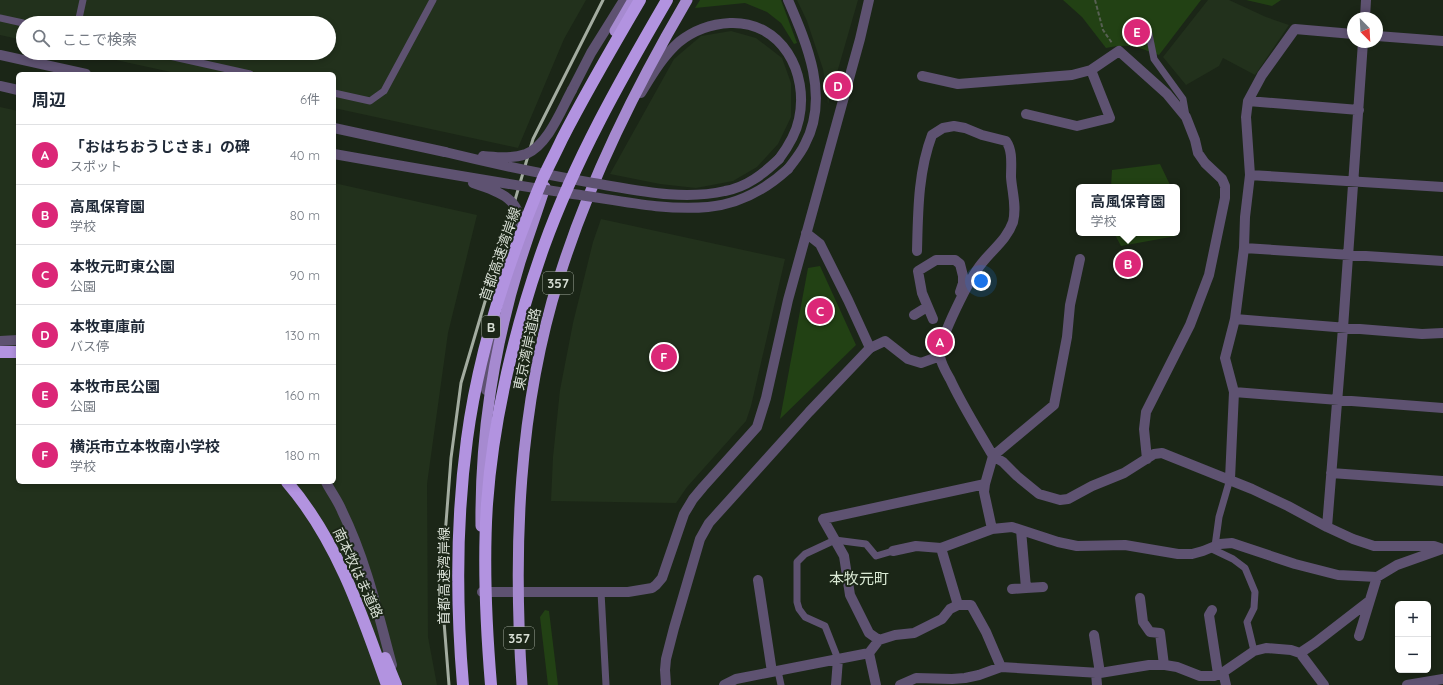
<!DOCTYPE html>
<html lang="ja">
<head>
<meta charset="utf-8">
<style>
  body { margin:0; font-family:Quicksand,"Noto Sans JP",sans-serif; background:#f2f2f3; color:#1f2937 }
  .controls { position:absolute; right:12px; bottom:12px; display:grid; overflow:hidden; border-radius:6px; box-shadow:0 2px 6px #0003 }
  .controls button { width:36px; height:36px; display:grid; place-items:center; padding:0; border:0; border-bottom:1px solid #e0e1e3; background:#fff; color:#1f2937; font:20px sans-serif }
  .compass { position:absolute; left:1347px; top:12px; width:36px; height:36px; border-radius:50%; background:#fff; box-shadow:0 2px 6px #0003; rotate:156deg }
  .you { position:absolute; left:981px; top:281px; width:14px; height:14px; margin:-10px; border:3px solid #fff; border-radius:50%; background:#1a73e8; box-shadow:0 0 0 6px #1a73e833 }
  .badge { display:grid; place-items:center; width:26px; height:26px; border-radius:50%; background:#db2777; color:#fff; font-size:13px; font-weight:700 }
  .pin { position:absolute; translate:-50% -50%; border:2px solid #fff; box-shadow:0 1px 4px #0006 }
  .popup { position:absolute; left:1076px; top:184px; width:104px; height:52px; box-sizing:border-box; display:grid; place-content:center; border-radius:6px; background:#fff; filter:drop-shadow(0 1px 3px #0005); font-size:13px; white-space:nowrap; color:#747a83 }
  .popup b { font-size:15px; color:#1f2937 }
  .popup::after { content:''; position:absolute; left:50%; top:100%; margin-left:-8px; border:8px solid transparent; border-top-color:#fff }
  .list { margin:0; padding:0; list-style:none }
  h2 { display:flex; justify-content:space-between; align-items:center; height:52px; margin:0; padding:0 16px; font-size:17px }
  h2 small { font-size:13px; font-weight:400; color:#747a83 }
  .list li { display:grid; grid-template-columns:26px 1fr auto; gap:12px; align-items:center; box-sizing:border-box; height:60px; padding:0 16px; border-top:1px solid #e0e1e3 }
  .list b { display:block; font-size:15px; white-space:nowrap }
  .list p { margin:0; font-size:13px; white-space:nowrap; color:#747a83 }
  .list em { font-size:13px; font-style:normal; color:#747a83 }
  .icon { flex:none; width:22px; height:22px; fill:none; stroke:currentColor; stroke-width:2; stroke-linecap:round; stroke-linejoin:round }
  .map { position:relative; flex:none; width:1443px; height:685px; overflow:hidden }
  .search { position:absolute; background:#fff; box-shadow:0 2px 6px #0003; left:16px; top:16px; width:320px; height:44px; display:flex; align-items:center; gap:10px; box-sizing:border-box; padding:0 14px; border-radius:22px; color:#747a83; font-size:15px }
  .panel { position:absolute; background:#fff; box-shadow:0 2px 6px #0003; left:16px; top:72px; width:320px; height:412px; border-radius:6px }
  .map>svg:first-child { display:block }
  .built { fill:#22311c }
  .green { fill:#224114 }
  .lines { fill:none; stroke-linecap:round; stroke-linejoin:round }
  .path { stroke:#576053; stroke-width:2; stroke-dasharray:4 2; stroke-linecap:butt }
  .service { stroke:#5e5271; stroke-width:7 }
  .minor { stroke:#5e5271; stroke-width:10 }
  .tertiary { stroke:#5e5271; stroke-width:10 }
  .trunk { stroke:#a68ad0; stroke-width:11 }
  .motorway { stroke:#b293e0; stroke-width:12 }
  .rail { stroke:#a3aca0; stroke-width:3 }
  .tertiary-bridge { stroke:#5e5271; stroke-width:10 }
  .motorway-bridge { stroke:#b293e0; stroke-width:12 }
  .labels { text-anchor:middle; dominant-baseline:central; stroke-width:4; stroke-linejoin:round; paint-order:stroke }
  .shield { fill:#1b2617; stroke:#9fa79b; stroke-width:1 }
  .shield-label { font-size:13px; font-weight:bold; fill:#d7ded4 }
  .street-label { font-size:14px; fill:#d7ded4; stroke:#1b2617 }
  .neighbourhood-label { font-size:15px; fill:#dbead5; stroke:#1b2617 }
</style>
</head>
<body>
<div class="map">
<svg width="1443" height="685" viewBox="0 0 1443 685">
  <rect width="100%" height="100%" fill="#1b2617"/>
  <path class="built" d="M0 0H586L564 39 518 148 334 108V74H180L84 53H329V23H23V40L0 35Z
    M797 0H858L828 104 823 69 807 21Z
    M1208 0H1229L1266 17 1289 25 1255 75 1223 58 1219 66 1186 85 1163 57Z
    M731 31 756 38 782 58 791 83V117L778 144 757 167 733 181 696 188 660 184 610 174 674 59 701 36Z
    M0 107 18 111V482H334V183L477 215 448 333 427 484 428 637 437 685H0Z
    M601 219 785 259 751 406 746 421 687 487 676 503 551 501 553 457 560 390 573 323 593 242Z"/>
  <path class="green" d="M700 0H781L797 43 794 44 781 23 767 12 745 3 695 8Z
    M1063 0H1201L1159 55C1136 47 1131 43 1106 48L1082 17Z
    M1246 0H1281L1272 6Z
    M1160 164 1171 187H1111L1112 170Z
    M1114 233H1177L1176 236 1121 246Z
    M820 266 856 345 780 419 808 268Z
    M545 610 549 611 558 685H548L540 617Z"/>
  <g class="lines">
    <path class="path" d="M1095 0 1103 30 1112 43"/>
    <path class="service" d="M0 18 23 23
      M78 23 83 0
      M1149 34 1154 59 1183 99 1186 116
      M156 53 250 74
      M334 93 370 101 384 91 433 0
      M1215 546 1219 517 1230 479
      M1210 548 1233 559 1245 568 1255 592 1254 608 1247 622 1254 651
      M601 592 606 685
      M838 659 825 626 805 617 799 609 797 602V562L805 554 835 540 866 544 876 556 893 551
      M778 671 781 685"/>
    <path class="minor" d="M1365 18 1366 0
      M1377 36 1443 41
      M922 76 958 84 1072 75 1091 70 1119 51 1167 94 1186 117 1195 140 1198 153 1205 163 1222 179 1225 186V198L1209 275 1190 325 1146 412 1144 429 1147 459
      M1248 101 1359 110
      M1026 114 1077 126 1110 118 1091 70
      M1250 175 1443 187
      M1244 248 1443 261
      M917 251C918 212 918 172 932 135L943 128 954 126 965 128 982 135 1006 141C1013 151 1011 165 1011 177 1012 192 1017 206 1013 222 1007 239 993 249 982 263 971 276 938 340 940 356 941 364 946 372 950 379 962 405 978 430 993 456L1054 405 1067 337 1070 305 1080 259
      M914 315 927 307
      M933 319 922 293 918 271 936 260H955L960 264 963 276V283L960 292
      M1235 319 1422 334 1443 333
      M0 341 18 340
      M870 348 885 341 908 359 921 363 940 356
      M1234 392 1443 408
      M1331 473 1443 481
      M1230 479 1234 392 1225 358 1235 319 1244 248 1245 217 1250 175 1246 117 1248 101 1262 75 1295 29 1353 34
      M326 482C331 492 338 501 342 511 366 560 378 613 392 665
      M1327 527 1343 328 1363 42
      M992 529 1012 527 1058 542 1077 546 1125 545 1178 554H1192L1203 551 1220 544 1232 543 1295 564 1338 575 1377 577 1397 565 1442 549
      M1021 530 1026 588 1043 587
      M941 548 992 529 984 492 985 484 993 456 1003 462 1017 476 1039 494 1060 500 1068 499 1092 486 1124 473 1154 454 1162 453 1252 489 1288 506 1327 527 1353 539 1374 546H1434L1443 549
      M893 551 916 546 941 548 958 605
      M758 580 772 672
      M1012 589 1026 588
      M1140 598 1143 622 1150 632 1160 633 1164 665
      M1212 610 1209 615 1218 674
      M1094 635 1100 673
      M1359 636 1377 577
      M879 640 869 633 850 595 844 556 823 519 985 484
      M1300 653 1315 643 1368 602
      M1223 672 1226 685
      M1096 673 1097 685
      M724 685 736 679 869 653
      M836 685 838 659
      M876 685 869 653 879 640 895 635 914 633 942 619 950 609 958 605H971L986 632 1001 667
      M900 685 916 678 952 679 965 678 979 675 1001 667 1100 673 1149 665H1165L1177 667 1200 676H1214L1222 673 1254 651 1266 648 1291 650 1300 653 1324 685"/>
    <path class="tertiary" d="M788 0C807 44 830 97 805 144 801 153 794 161 788 169
      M0 55 86 74
      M0 86 18 90
      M572 90 591 53 624 0
      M641 93C652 75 663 56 679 42 694 30 711 24 730 23 782 21 809 73 799 119 796 134 788 147 779 159
      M334 128 445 152
      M486 390 489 358 496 327
      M482 592H628L652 588 656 585 662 578 684 514 693 499 703 487 757 427 766 398 788 300 860 39 869 0
      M666 685 665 670 666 659 674 628 700 539 709 523 809 412 870 348 848 300 820 244 806 233
      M1407 685 1443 679"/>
    <path class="trunk" d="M615 31 633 0
      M481 526C480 436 494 347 520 262 528 237 537 212 545 187
      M522 685C513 549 518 408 559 278 589 181 636 87 687 0"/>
    <path class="motorway" d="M0 352H18
      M287 482C337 540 362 614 387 685
      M385 658 396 685"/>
    <path class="rail" d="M449 685 443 609 445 536 451 458 461 383 533 139 603 0"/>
    <path class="tertiary-bridge" d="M445 152C494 164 543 174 593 183 636 190 682 201 725 191 747 187 763 174 779 159
      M334 154C413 168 493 182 573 194 617 200 663 211 708 207 740 204 765 190 788 169
      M483 156C497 157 512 159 526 154 548 145 561 110 572 90
      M473 183C498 191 524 199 520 232"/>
    <path class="motorway-bridge" d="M463 685C456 603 456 521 467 439 479 349 508 261 543 178 549 165 556 152 562 139 586 92 613 46 640 0
      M491 685C486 625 483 564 487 504 493 419 515 327 544 246 575 160 621 79 667 0"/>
  </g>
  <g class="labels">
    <g class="shield">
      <rect x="543" y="272" width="30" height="22" rx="3"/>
      <rect x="482" y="316" width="18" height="22" rx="3"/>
      <rect x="504" y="627" width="30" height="22" rx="3"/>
    </g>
    <g class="shield-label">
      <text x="558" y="283">357</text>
      <text x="491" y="327">B</text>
      <text x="519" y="638">357</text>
    </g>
    <g class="street-label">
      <text transform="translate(500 254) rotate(-71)">首都高速湾岸線</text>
      <text transform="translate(527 349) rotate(-78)">東京湾岸道路</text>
      <text transform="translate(358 573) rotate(65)">南本牧はま道路</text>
      <text transform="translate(444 576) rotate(-90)">首都高速湾岸線</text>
    </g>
    <g class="neighbourhood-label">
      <text x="859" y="578">本牧元町</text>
    </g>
  </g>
</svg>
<div class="controls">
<button>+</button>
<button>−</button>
</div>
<svg class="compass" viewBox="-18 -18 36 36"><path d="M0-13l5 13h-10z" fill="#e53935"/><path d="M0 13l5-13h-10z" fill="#747a83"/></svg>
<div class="you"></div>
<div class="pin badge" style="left:940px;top:342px">A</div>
<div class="pin badge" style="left:1128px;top:264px">B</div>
<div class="popup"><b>高風保育園</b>学校</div>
<div class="pin badge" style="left:820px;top:311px">C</div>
<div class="pin badge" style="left:838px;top:86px">D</div>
<div class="pin badge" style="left:1137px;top:32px">E</div>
<div class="pin badge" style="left:664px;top:357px">F</div>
<div class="search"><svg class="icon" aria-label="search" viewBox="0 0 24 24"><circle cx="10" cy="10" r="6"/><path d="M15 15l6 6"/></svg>ここで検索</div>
<section class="panel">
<h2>周辺<small>6件</small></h2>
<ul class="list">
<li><span class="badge">A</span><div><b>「おはちおうじさま」の碑</b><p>スポット</p></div><em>40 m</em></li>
<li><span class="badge">B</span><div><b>高風保育園</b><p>学校</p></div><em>80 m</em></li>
<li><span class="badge">C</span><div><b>本牧元町東公園</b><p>公園</p></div><em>90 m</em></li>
<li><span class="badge">D</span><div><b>本牧車庫前</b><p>バス停</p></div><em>130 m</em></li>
<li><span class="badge">E</span><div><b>本牧市民公園</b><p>公園</p></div><em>160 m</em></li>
<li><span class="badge">F</span><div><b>横浜市立本牧南小学校</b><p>学校</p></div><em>180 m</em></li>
</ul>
</section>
</div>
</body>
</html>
